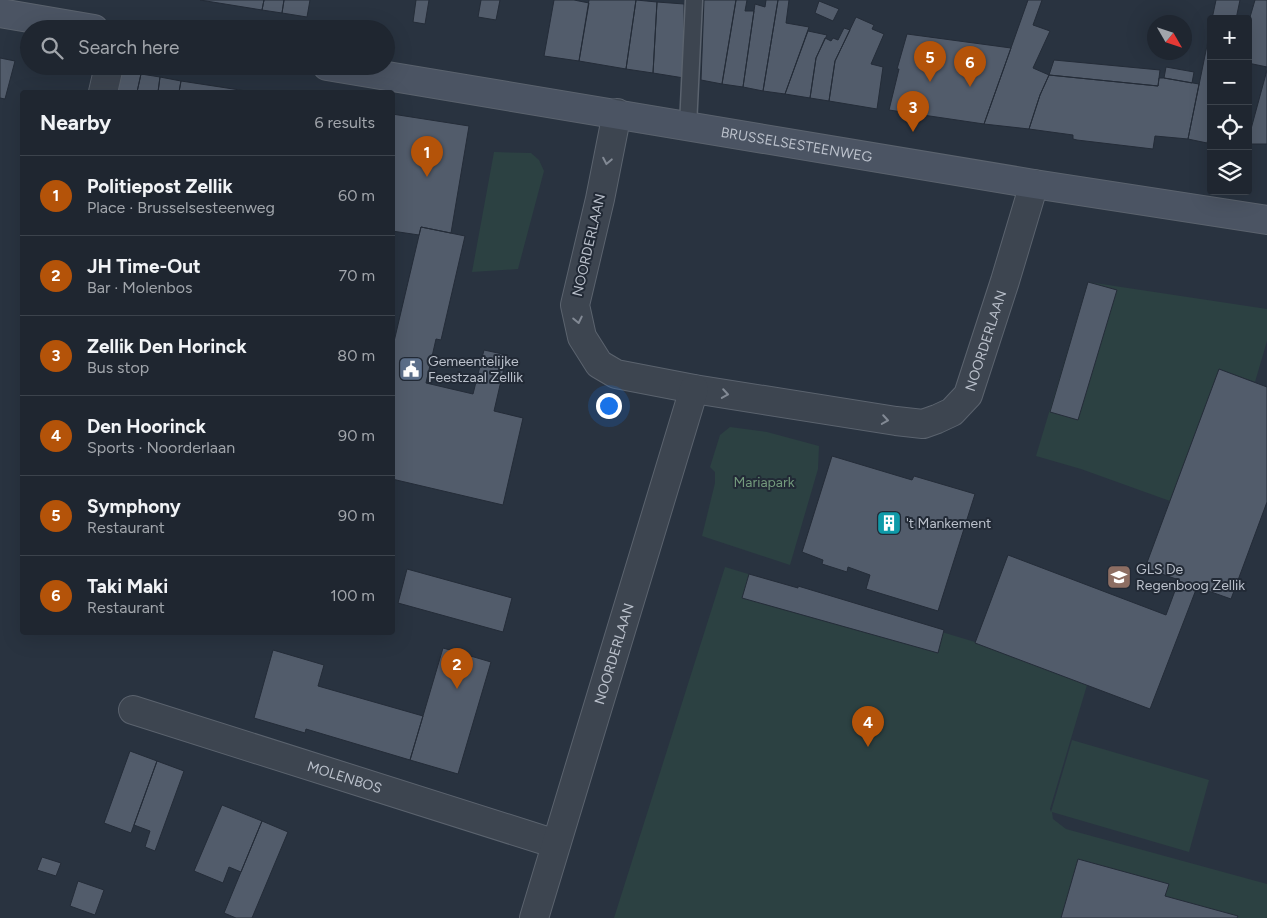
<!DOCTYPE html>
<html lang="en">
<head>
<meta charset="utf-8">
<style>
  body { margin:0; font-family:Figtree,sans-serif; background:#272e38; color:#f1f3f6 }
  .controls { position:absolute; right:15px; top:15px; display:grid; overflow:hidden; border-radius:5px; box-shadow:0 5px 20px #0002 }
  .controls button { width:45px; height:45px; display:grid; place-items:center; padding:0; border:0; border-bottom:1px solid #3c434c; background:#1f2630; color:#f1f3f6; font:25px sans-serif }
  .compass { position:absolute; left:1147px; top:15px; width:45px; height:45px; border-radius:50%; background:#1f2630; box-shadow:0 5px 20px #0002; rotate:129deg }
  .you { position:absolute; left:608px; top:405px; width:18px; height:18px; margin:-12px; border:4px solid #fff; border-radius:50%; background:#1a73e8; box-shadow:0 0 0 8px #1a73e833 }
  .badge { display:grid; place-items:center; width:32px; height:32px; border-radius:50%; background:#b45309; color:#fff; font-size:16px; font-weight:700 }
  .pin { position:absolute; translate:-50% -41px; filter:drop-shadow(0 1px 2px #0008) }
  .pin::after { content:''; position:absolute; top:26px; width:18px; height:15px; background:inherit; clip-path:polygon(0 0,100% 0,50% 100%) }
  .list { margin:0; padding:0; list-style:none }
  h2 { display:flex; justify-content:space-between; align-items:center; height:65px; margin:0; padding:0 20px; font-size:21px }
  h2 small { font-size:16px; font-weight:400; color:#a1a5ab }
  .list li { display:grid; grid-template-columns:32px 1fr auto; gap:15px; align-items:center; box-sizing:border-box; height:80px; padding:0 20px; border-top:1px solid #3c434c }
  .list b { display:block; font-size:19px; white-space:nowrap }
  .list p { margin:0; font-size:16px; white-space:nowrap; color:#a1a5ab }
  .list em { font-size:16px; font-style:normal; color:#a1a5ab }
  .icon { flex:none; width:28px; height:28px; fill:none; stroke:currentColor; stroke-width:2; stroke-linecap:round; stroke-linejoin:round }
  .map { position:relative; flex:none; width:1267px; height:918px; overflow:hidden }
  .search { position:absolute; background:#1f2630; box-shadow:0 5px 20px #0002; left:20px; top:20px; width:375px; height:55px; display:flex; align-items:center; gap:12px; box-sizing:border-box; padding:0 18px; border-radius:28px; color:#a1a5ab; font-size:19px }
  .panel { position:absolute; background:#1f2630; box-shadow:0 5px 20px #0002; left:20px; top:90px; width:375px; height:545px; border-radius:5px }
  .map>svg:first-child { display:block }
  .green { fill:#2c4142 }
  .building { fill:#525c6b; stroke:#242c38 }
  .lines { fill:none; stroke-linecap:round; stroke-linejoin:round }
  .lane-casing { stroke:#5b636e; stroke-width:19 }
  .street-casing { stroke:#5b636e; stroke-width:30 }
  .secondary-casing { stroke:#5b636e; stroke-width:30 }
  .lane { stroke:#3d4550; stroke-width:16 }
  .street { stroke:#3d4550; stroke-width:28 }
  .secondary { stroke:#4b5463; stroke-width:28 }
  .oneway { stroke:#828994 }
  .labels { text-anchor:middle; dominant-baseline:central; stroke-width:4; stroke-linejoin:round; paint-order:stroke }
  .street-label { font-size:14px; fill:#bac0cb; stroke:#222a36 }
  .poi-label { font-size:14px; fill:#bac0cb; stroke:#222a36; text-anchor:start }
  .park-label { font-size:14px; fill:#73997c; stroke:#222a36 }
</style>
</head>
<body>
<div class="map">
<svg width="1267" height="918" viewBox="0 0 1267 918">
  <rect width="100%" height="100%" fill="#293340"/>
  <path class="green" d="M494 152 531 153 539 160 544 171 518 269 472 272Z
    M1088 282 1267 309V341L1255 382 1219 369 1170 501 1081 469 1036 456Z
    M730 427 767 432 819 446 818 469 790 565 702 536 715 483V472L710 467 720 435Z
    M725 567 975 642 1087 685 1050 809 1051 812 1072 740 1209 780 1189 852 1052 812 1053 819 1066 829 1267 884V918H614Z"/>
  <path class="building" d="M200 0H264L262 10Z
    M264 0H284L282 13 262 10Z
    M284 0H310L307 17 282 13Z
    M416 0H429L425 24 413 22Z
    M481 0H500L496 20 478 17Z
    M554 0H574L589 3 579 61 544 56Z
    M589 0H636L626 69 579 61Z
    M636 0 657 2 653 73 626 69Z
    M704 0H736L722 84 701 80Z
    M736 0H747L745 11H754L743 87 722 84Z
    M766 0H778L763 91 743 87 755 4 765 7Z
    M778 0H789L786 23 809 27 785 94 763 91Z
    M1028 0H1042L1033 25 1050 31 1033 68 1049 75 1040 95 1029 129 984 124Z
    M1216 0H1240L1236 19H1212Z
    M1255 0H1267V67L1248 63V24Z
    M819 1 839 9 833 21 815 13Z
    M657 2 684 4V78L653 73Z
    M856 17 874 25 872 29 884 34 871 64 883 67 877 109 829 101 835 61Z
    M1211 26V127L1207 143 1188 139Z
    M844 28 850 30 835 61 829 101 810 98 816 58 825 38 831 41 833 38 838 40Z
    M808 31 827 35 816 58 810 98 785 94Z
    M907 34 1011 48 984 124 889 110 899 69H897Z
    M0 58 15 61 5 99 0 98Z
    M1054 60 1160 70 1158 86 1049 75Z
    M1166 67 1194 72 1192 83 1164 78Z
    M122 70 141 74 137 92H117Z
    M1267 70V144H1248V140Z
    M141 74 160 77 158 92H137Z
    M1049 75 1158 86 1159 78H1164L1199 84 1188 139 1155 136 1153 149 1077 140 1073 139V135L1029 129 1040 95Z
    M160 77 181 81 179 92H158Z
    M181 81 253 92H179Z
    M392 114 469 126 451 233 421 227 419 235 392 231Z
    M421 227 465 236 441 340 436 339 426 383 473 394 484 350 507 355 494 411 523 418 503 505 392 479V350Z
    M1088 282 1117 290 1078 420 1050 412Z
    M1219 369 1267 387V502L1231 599 1197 587 1150 709 975 643 1008 555 1166 615 1179 580 1145 568Z
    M832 456 912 480 914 476 975 494 938 611 866 589 870 575 848 567 847 572 822 564 823 560 802 552Z
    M407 569 512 598 503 632 398 603Z
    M749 574 798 588V586L944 630 938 653 742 598Z
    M443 648 491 662 458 774 410 760Z
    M273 650 324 665 318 686 423 716 410 760 306 729 305 733 254 718Z
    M130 751 157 761 131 833 104 823Z
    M157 761 184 771 155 851 145 847 150 831 134 825Z
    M222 805 262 821 241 872 229 867 223 883 194 871Z
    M262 821 288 832 252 918H236L224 913Z
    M42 857 61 863 56 876 37 870Z
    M1078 859 1169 884 1165 896 1238 916 1237 918H1061Z
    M78 881 104 890 95 915 70 906Z"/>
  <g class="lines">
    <defs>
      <path id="lane" d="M688 126 694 0"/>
      <g id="street">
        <path d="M103 92 109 66"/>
        <path id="s1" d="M617 113 600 199 575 305 582 337 599 364 616 374 694 389 896 421 923 424 937 419 952 412 968 395 1005 281 1034 184"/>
        <path id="s2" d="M133 710 556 844"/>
        <path id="s3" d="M534 918 694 389"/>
      </g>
      <g id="secondary">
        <path d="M0 13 94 29"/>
        <path id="s4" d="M327 66 1034 184 1267 220"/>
      </g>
    </defs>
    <use href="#lane" class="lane-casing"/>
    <use href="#street" class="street-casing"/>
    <use href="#secondary" class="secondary-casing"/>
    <use href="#lane" class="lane"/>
    <use href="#street" class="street"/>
    <use href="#secondary" class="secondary"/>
  </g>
  <defs><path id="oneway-chevron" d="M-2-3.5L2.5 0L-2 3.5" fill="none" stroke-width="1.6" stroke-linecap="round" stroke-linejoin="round" transform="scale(1.25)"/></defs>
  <g class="oneway">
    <use href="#oneway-chevron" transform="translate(607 161) rotate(101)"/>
    <use href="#oneway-chevron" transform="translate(578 320) rotate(78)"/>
    <use href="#oneway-chevron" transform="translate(725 394) rotate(9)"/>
    <use href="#oneway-chevron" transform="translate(885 420) rotate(9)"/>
  </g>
  <defs>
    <symbol id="civic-square" viewBox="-11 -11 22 22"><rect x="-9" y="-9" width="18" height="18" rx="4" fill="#5c6f8a" stroke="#222a36"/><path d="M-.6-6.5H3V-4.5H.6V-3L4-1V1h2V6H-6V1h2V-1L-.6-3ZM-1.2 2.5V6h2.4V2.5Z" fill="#fff"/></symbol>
    <symbol id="building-square" viewBox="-11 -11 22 22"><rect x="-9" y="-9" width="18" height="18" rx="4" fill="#0f9aa8" stroke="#222a36"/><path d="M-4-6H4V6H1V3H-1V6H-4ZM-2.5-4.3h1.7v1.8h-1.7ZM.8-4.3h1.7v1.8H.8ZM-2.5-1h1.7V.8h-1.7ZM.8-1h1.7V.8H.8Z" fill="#fff"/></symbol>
    <symbol id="school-square" viewBox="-11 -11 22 22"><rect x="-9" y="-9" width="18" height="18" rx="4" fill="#8d6e63" stroke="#222a36"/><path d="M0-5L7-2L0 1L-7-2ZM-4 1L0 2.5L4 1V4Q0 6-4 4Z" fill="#fff"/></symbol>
  </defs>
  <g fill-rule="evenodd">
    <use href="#civic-square" x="397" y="355" width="28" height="28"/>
    <use href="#building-square" x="875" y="509" width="28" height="28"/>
    <use href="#school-square" x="1105" y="563" width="28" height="28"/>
  </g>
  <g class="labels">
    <g class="street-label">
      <text stroke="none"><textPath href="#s4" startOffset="476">BRUSSELSESTEENWEG</textPath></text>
      <text transform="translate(589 245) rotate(-77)">NOORDERLAAN</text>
      <text stroke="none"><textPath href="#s1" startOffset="704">NOORDERLAAN</textPath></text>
      <text stroke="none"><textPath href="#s3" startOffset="276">NOORDERLAAN</textPath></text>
      <text stroke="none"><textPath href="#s2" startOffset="222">MOLENBOS</textPath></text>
    </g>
    <g class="poi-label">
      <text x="428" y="361">Gemeentelijke<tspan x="428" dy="16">Feestzaal Zellik</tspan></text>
      <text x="906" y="523">'t Mankement</text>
      <text x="1136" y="569">GLS De<tspan x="1136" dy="16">Regenboog Zellik</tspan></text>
    </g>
    <g class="park-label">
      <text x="764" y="482">Mariapark</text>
    </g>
  </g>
</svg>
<div class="controls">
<button>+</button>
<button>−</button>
<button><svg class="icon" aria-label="locate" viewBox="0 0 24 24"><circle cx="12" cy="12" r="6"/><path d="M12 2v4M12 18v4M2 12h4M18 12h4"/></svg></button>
<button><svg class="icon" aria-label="layers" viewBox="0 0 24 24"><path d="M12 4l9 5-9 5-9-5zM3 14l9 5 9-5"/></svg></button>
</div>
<svg class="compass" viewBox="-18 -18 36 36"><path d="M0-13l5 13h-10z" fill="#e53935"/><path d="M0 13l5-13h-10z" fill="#a1a5ab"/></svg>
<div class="you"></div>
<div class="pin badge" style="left:427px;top:177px">1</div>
<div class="pin badge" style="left:457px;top:689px">2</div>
<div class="pin badge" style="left:913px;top:132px">3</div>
<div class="pin badge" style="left:868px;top:747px">4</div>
<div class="pin badge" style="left:930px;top:82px">5</div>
<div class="pin badge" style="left:970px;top:87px">6</div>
<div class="search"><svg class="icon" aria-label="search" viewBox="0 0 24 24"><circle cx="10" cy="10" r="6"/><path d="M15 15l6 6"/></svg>Search here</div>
<section class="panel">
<h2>Nearby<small>6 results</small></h2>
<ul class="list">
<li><span class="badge">1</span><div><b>Politiepost Zellik</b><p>Place · Brusselsesteenweg</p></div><em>60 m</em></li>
<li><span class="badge">2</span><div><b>JH Time-Out</b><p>Bar · Molenbos</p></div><em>70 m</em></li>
<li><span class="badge">3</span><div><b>Zellik Den Horinck</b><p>Bus stop</p></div><em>80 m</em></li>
<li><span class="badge">4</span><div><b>Den Hoorinck</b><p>Sports · Noorderlaan</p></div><em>90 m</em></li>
<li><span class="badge">5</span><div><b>Symphony</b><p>Restaurant</p></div><em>90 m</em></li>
<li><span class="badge">6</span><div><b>Taki Maki</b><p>Restaurant</p></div><em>100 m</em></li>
</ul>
</section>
</div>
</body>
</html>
